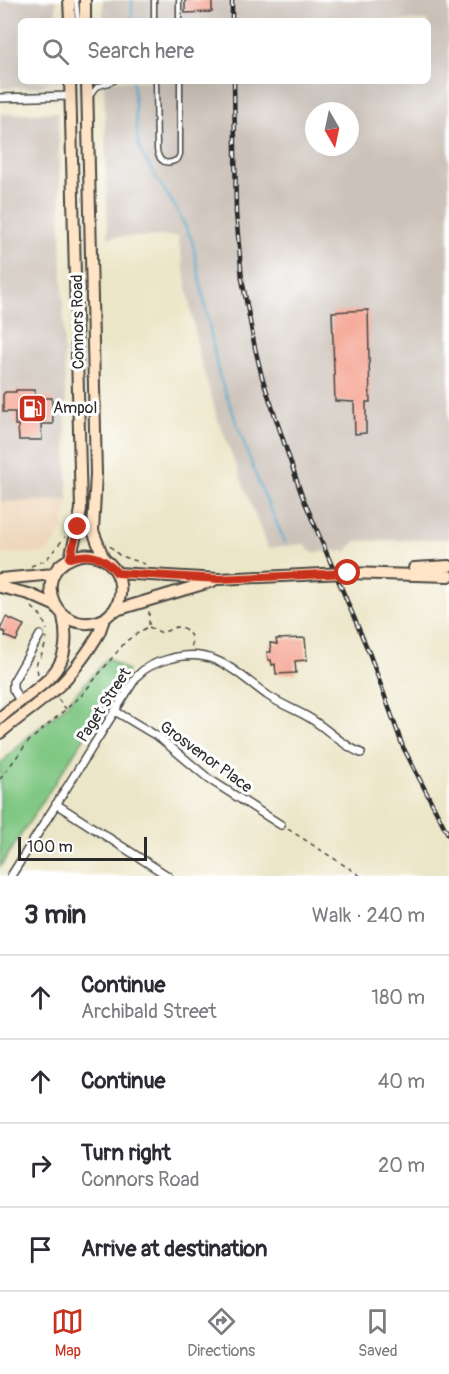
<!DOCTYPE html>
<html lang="en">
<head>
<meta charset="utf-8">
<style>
  body { margin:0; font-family:Pangolin,sans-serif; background:#f2f2f3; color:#2b2b33 }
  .compass { position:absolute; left:305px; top:102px; width:54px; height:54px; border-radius:50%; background:#fff; box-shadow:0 6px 24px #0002; rotate:171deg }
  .scale { position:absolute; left:18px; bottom:15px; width:129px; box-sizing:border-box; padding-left:6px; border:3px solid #2b2b2b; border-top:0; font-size:16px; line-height:21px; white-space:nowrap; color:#2b2b2b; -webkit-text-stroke:4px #fff; paint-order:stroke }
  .stop { position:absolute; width:18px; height:18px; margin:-14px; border:4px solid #c8321e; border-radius:50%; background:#fff }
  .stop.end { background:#c8321e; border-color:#fff; box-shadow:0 2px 6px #0008 }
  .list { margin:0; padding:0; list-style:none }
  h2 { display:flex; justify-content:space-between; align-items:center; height:78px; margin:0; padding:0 24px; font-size:26px }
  h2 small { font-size:20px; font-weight:400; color:#7c7c81 }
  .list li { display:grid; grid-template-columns:39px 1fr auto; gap:18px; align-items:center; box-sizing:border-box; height:84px; padding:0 24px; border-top:2px solid #e1e1e2 }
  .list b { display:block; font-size:22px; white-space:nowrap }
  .list p { margin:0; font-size:20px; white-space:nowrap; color:#7c7c81 }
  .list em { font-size:20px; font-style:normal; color:#7c7c81 }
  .icon { flex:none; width:33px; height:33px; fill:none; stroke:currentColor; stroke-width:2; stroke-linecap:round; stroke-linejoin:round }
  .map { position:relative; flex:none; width:449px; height:876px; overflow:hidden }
  .search { position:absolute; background:#fff; box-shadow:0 6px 24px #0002; left:18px; right:18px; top:18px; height:66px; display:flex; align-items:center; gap:15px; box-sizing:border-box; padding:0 21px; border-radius:9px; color:#7c7c81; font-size:22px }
  .sheet { height:414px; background:#fff }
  nav { display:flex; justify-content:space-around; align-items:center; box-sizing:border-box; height:84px; border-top:2px solid #e1e1e2; background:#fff; font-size:16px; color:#7c7c81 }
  nav a { display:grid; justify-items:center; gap:3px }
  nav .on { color:#c8321e }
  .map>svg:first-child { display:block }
  .built { fill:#eed7bb }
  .industrial { fill:#ccc2b9; fill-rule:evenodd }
  .green { fill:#81c884; stroke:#567a58; stroke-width:1.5 }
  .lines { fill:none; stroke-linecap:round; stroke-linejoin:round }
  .stream { stroke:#4fa9cd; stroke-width:2 }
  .building { fill:#f5a492 }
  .lane-casing { stroke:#484743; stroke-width:7 }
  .street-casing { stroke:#484743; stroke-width:10 }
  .secondary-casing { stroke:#484743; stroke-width:14 }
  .path { stroke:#484743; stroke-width:1.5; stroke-dasharray:4.5 4.5; stroke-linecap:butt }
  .lane { stroke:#fff; stroke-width:4 }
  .street { stroke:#fff; stroke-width:7 }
  .secondary { stroke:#ffe4c6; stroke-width:10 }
  .rail-casing { stroke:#2b2b2b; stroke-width:4.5 }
  .rail { stroke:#fff; stroke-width:2; stroke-dasharray:7; stroke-linecap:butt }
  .secondary-bridge-casing { stroke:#484743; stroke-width:14; stroke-linecap:butt }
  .secondary-bridge { stroke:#ffe4c6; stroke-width:10 }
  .route { stroke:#c8321e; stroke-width:8 }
  .labels { text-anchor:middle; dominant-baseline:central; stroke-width:6; stroke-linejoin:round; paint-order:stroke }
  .street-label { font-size:16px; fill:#2b2b2b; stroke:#fff }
  .poi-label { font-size:16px; fill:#2b2b2b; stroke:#fff; text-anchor:start }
</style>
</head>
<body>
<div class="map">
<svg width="449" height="876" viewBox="0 0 449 876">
  <rect width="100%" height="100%" fill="#fff"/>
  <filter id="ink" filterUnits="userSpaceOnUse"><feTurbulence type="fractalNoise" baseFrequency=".0167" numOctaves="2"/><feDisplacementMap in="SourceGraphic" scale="12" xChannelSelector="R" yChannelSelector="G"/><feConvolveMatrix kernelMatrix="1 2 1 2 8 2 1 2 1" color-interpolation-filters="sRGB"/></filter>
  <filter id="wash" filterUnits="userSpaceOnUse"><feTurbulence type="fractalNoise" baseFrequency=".008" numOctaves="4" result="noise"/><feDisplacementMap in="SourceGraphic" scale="24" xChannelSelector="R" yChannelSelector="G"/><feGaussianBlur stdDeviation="1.35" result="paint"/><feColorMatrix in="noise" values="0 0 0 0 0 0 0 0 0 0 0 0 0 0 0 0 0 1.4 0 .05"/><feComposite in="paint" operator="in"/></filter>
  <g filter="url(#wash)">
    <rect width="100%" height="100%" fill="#ece6c8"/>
    <path class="built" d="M68 500 63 530 47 553 0 554V502Z"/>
    <path class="industrial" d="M0 0H56V21H21V81H50L49 82 39 87 0 88Z
      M103 0H449V539L356 541 347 551 311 552 304 544 268 548 217 417 199 355 178 236 108 237 104 81H428V21H103ZM314 111H350V147H314Z
      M58 112 68 500 0 502V114Z"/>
    <path class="green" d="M108 658 128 671 0 867V764L29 736 62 709Z"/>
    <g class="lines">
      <path class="stream" d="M132 0V21
        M133 81 138 144 143 156 177 210 192 240 219 375 258 481 285 542"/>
    </g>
    <g id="blocks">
      <path class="building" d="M185 0H212V12L185 13Z
        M368 310 370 402H366V433L355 434 354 402 335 401 332 312Z
        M16 390H35V398H52L53 424H41L42 440H19L18 425H15V412H3V395L5 392H16Z
        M6 617 24 625 16 641 5 636 6 633 0 630Z
        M305 638 307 660 295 661 296 673 276 674 275 664 272 665 271 660H268L267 652H271L270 643 277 644 276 639Z"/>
    </g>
  </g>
  <g filter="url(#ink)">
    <use href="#blocks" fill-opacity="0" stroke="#484743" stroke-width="1.5"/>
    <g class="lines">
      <defs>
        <path id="lane" d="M76 0 78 21
          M154 0V21
          M179 0V21
          M156 81 157 150C159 162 166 166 178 159L180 154V81
          M90 96 97 87 114 81"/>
        <path id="street" d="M0 98 71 96
          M20 701 13 689V682L40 635
          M115 711 160 738 209 779 281 825
          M56 804 168 876
          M11 876 137 676C145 667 157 662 169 659 213 646 234 671 267 695 280 704 294 709 308 717 327 728 341 745 361 753"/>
        <path id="secondary" d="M69 0 70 21
          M85 0V21
          M87 81 96 474 93 531 104 559
          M70 558 78 527 81 509 70 81
          M414 568 449 566
          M117 573 219 579 322 574
          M348 573 449 576
          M0 579 54 574
          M0 587 29 594 54 605
          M113 611 213 581
          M0 718C38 683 76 676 63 616
          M0 733C20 716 42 702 61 684 73 672 91 648 99 633 101 629 102 623 104 620 106 616 111 614 114 610 124 596 122 576 110 564 100 554 84 552 72 558 29 575 57 640 104 619"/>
      </defs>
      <use href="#lane" class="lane-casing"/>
      <use href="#street" class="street-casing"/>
      <use href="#secondary" class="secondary-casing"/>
      <path class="path" d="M110 546 119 555 145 564
        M31 566 46 560 65 537
        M32 607 42 617 47 630
        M149 627 162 633 176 627 184 628 191 636 192 649
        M38 674 36 664 43 652 47 638
        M58 699 66 709
        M0 779 28 742 81 696 126 641 149 626V611
        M288 829 361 876"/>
      <use href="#lane" class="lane"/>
      <use href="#street" class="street"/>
      <use href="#secondary" class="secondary"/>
      <defs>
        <path id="rail" d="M232 0V21
          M234 81 236 213 242 279 255 348 262 377 301 493 370 655 403 747 449 836"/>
      </defs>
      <use href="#rail" class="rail-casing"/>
      <use href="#rail" class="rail"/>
      <defs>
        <path id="secondary-bridge" d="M322 574 348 573"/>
      </defs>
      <use href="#secondary-bridge" class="secondary-bridge-casing"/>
      <use href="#secondary-bridge" class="secondary-bridge"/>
    </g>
  </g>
  <g class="lines" filter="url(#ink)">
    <path class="route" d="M78 527 70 558C89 552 104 556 117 573L219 579 348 573"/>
  </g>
  <defs>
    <symbol id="fuel-square" viewBox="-11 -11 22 22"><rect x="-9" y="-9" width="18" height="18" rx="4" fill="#c8321e" stroke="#fff"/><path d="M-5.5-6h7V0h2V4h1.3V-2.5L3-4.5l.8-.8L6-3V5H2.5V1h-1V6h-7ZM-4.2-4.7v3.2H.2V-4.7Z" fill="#fff"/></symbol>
  </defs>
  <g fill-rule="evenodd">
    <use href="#fuel-square" x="16" y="392" width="33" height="33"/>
  </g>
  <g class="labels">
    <g class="street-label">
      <text transform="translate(78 322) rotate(-91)">Connors Road</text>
      <text transform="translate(104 705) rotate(-57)">Paget Street</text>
      <text transform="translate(206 757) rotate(36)">Grosvenor Place</text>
    </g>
    <g class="poi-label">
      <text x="53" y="408">Ampol</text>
    </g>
  </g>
</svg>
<svg class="compass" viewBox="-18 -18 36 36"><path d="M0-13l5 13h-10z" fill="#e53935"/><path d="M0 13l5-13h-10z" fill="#7c7c81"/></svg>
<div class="scale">100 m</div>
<div class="stop" style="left:348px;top:573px"></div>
<div class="stop end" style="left:78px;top:527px"></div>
<div class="search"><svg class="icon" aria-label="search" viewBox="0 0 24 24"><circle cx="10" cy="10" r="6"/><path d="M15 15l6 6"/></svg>Search here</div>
</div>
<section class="sheet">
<h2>3 min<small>Walk · 240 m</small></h2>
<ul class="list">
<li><svg class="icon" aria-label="ahead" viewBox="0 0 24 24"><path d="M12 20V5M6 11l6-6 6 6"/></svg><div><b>Continue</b><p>Archibald Street</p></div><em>180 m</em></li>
<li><svg class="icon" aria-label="ahead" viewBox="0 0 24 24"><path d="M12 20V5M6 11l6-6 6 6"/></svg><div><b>Continue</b></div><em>40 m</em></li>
<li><svg class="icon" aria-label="right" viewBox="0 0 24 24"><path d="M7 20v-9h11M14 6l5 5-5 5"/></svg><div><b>Turn right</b><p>Connors Road</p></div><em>20 m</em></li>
<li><svg class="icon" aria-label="arrive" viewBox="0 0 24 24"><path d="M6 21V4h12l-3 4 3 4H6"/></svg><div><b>Arrive at destination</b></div></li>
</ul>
</section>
<nav>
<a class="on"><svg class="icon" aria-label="map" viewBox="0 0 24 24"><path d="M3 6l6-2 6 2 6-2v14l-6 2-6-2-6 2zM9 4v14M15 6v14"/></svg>Map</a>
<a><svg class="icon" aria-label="directions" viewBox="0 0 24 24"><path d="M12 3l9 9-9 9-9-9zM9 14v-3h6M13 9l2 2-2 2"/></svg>Directions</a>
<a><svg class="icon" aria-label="saved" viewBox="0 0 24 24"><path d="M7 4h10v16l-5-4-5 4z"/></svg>Saved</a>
</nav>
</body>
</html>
